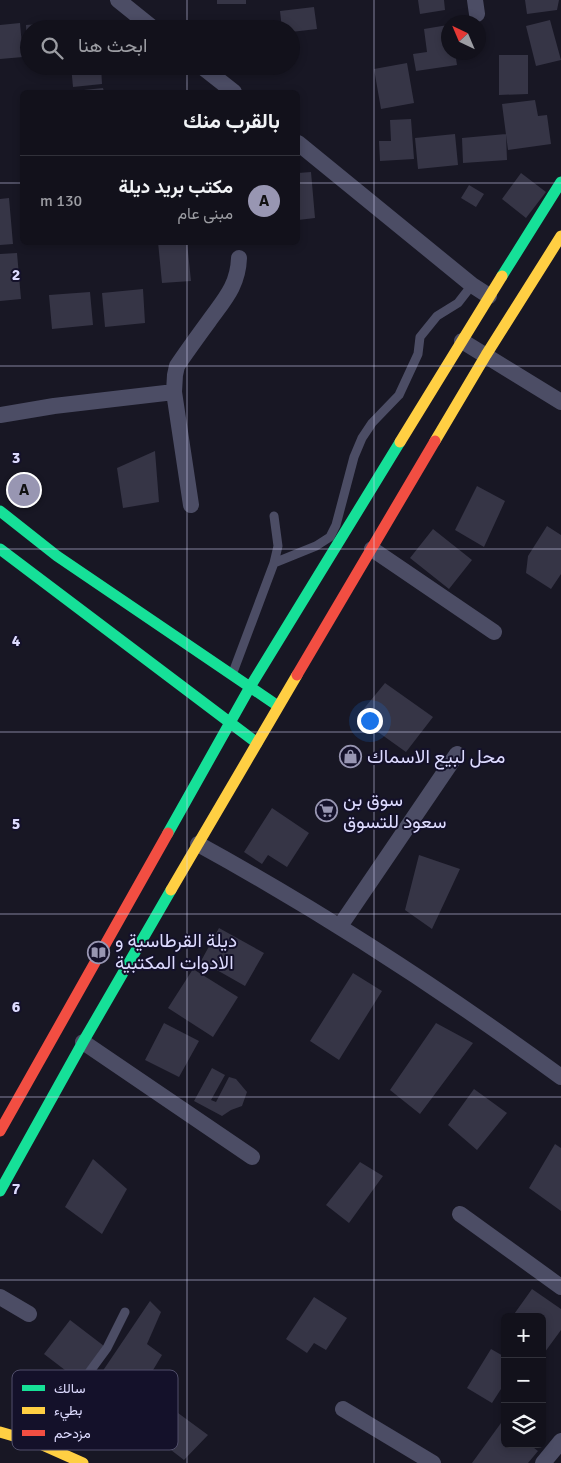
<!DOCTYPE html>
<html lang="ar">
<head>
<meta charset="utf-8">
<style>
  body { margin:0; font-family:Signika,Vazirmatn,sans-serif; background:#1f1f28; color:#f1f3f6; direction:rtl }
  .controls { position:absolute; right:15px; bottom:15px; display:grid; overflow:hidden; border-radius:8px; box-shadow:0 2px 8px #0003 }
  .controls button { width:45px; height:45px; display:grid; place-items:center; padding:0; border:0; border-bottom:1px solid #31313a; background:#12111b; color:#f1f3f6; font:25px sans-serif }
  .compass { position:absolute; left:441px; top:15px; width:45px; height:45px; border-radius:50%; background:#12111b; box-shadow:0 2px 8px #0003; rotate:316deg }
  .you { position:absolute; left:369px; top:720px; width:18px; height:18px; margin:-12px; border:4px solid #fff; border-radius:50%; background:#1a73e8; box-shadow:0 0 0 8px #1a73e833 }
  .badge { display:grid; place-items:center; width:32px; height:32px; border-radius:50%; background:#9896b2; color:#111; font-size:16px; font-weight:700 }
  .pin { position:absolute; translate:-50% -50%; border:2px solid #fff; box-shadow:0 1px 5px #0006 }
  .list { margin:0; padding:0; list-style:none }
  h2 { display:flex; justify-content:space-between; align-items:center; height:65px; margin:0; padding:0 20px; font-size:21px }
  h2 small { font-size:16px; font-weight:400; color:#9c9da3 }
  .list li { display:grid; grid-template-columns:32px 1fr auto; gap:15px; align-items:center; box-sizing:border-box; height:90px; padding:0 20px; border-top:1px solid #31313a }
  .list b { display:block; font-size:19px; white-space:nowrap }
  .list p { margin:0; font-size:16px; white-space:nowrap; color:#9c9da3 }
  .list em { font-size:16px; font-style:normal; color:#9c9da3 }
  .icon { flex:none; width:28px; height:28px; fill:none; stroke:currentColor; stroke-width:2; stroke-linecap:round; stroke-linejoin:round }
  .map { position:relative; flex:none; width:561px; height:1463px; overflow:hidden; direction:ltr }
  .search { position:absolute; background:#12111b; box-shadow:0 2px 8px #0003; left:20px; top:20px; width:280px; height:55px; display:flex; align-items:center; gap:12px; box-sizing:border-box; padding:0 18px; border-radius:28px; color:#9c9da3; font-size:19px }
  .panel { position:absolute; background:#12111b; box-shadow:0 2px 8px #0003; left:20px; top:90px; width:280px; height:155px; border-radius:8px; direction:rtl }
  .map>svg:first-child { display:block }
  .building { fill:#363546 }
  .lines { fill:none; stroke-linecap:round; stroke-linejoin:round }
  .lane { stroke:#4c4d65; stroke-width:9 }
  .street { stroke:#4c4d65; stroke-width:16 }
  .fast { stroke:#16e098; stroke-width:11 }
  .slow { stroke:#ffcf43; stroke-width:11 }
  .jam { stroke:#f24e42; stroke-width:11 }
  .grid { fill:none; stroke:#dddbff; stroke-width:1; stroke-opacity:0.55 }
  .labels { text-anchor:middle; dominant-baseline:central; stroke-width:4; stroke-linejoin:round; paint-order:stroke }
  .poi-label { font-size:19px; fill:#dddbff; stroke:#14112a; text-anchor:start }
  .key { fill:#14112a; stroke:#504e6a; stroke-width:1 }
  .key-label { font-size:14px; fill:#dddbff }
  .grid-label { font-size:16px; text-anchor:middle; font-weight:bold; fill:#dddbff; stroke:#14112a; stroke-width:4; stroke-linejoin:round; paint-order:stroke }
</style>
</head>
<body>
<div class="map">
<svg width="561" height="1463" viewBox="0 0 561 1463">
  <rect width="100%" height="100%" fill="#181724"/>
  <path class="building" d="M217 0H246V4H217Z
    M418 0H444L445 10 420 14Z
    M525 0H559L557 10 527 14Z
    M314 7 317 29 291 32V29H282L280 11Z
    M550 20 561 60 536 66 526 26Z
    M66 22 67 29H29V47H27L26 25Z
    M20 23 23 57 0 59V25Z
    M448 25V52H455L457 65 416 71 413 54 427 52 424 29Z
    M499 55H528V94L499 95Z
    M407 63 414 103 381 109 374 69Z
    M71 66H101L102 84 73 87Z
    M103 88 104 92H75L74 91Z
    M535 100 538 116 547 115 551 144 508 150 502 104Z
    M411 119 414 159 380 161 379 141H391L390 120Z
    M455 134 458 165 418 169 415 138Z
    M506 134 507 160 463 163 462 138Z
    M311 172 315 218 298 220V173Z
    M521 173 546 192 526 218 502 199Z
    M469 185 484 194 476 207 461 198Z
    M9 198 13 244 0 245V199Z
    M158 242H187L191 281 162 283Z
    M17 253 21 299 0 301V254Z
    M143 289 145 323 105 327 102 293Z
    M90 292 93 325 52 329 49 295Z
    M155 451 159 502 123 508 117 468Z
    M477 486 505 501 484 547 455 530Z
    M547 526 561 535V574L551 589 526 573 528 556Z
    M433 529 472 560 449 589 410 558Z
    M385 683 433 717 406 752 357 717Z
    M272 808 309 833 287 867 268 855 262 864 244 852Z
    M419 855 460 869 432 929 405 910Z
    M219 928 264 953 245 986 201 961Z
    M193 969 238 997 213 1037 168 1008Z
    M353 973 382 991 339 1060 310 1041Z
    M164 1023 199 1041 179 1077 145 1060Z
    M436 1023 473 1043 420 1114 390 1090Z
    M212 1068 225 1075 211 1100 216 1102 229 1077 236 1079 247 1092 242 1106 231 1110 222 1116 194 1101Z
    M474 1089 507 1113 477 1150 448 1125Z
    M555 1144 561 1148V1211L529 1188Z
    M93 1159 127 1189 102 1234 65 1207Z
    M360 1162 383 1176 349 1223 326 1205Z
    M532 1289 561 1309V1330L542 1356V1317H512Z
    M314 1297 347 1318 326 1350 314 1343 307 1353 286 1339Z
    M150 1301 161 1312 147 1344 162 1355 134 1402 100 1375Z
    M70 1320 104 1346 78 1380 44 1354Z
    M491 1349 505 1357V1391L501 1389 492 1403 467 1388Z
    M174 1410 208 1435 184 1460 154 1437Z
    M501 1423 505 1426V1444H529L538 1451 528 1463H472Z"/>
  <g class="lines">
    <path class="lane" d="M274 563 316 546 330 537 336 525 354 457 362 438 372 423 399 395 418 354 420 337 437 316 458 303 472 285
      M232 675 274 563 278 546 274 516
      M38 1442 107 1348 125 1312"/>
    <path class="street" d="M118 0 154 29
      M475 0 477 14
      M201 66 234 92
      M298 143 472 285 489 296
      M462 341 561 402
      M174 392 175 375 177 366C187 351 198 336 209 321 224 300 238 286 239 258
      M0 415 54 406 174 392 191 505
      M372 549 494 632
      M198 844C324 913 445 992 561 1077
      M340 926 457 754
      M83 1042 252 1157
      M460 1214 561 1287
      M0 1297 29 1314
      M343 1409 433 1463
      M543 1463 561 1441"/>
    <path class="fast" d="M502 276 561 182
      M0 511 57 556 278 706
      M0 549 257 743
      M168 833 250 687 400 442
      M0 1191 83 1042 171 890"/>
    <path class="slow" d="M435 441 486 355 561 236
      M400 442 502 276
      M171 890 297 675
      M0 1432 38 1443 83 1463"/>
    <path class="jam" d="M297 675 435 441
      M0 1131 168 833"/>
  </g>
  <path class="grid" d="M187 0V29M374 0V1463M187 66V92M0 183H22M298 183H561M187 242V1463M0 366H561M0 549H561M0 732H561M0 914H561M0 1097H561M0 1280H561"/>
  <defs>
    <symbol id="shop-ring" viewBox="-11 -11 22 22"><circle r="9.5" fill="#14112a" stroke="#9896b2" stroke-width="1.5"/><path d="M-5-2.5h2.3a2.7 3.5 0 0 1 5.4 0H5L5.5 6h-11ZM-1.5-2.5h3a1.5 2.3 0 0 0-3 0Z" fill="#9896b2"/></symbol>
    <symbol id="supermarket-ring" viewBox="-11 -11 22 22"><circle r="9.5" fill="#14112a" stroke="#9896b2" stroke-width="1.5"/><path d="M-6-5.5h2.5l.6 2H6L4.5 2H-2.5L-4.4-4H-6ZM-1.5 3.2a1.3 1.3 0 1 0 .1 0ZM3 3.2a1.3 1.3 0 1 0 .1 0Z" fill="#9896b2"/></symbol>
    <symbol id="library-ring" viewBox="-11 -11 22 22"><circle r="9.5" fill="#14112a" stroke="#9896b2" stroke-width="1.5"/><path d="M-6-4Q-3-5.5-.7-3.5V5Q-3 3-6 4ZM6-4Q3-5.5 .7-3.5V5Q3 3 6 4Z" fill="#9896b2"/></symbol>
  </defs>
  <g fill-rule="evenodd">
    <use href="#shop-ring" x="338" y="744" width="25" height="25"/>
    <use href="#supermarket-ring" x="314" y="798" width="25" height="25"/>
    <use href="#library-ring" x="86" y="940" width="25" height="25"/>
  </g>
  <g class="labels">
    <g class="poi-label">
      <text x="367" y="757">محل لبيع الاسماك</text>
      <text x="343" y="800">سوق بن<tspan x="343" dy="22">سعود للتسوق</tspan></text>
      <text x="115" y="941">ديلة القرطاسية و<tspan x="115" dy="22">الادوات المكتبية</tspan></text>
    </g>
  </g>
  <rect x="12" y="1370" width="166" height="80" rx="8" class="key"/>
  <rect x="22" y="1385" width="23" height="6" fill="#16e098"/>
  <rect x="22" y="1407" width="23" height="7" fill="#ffcf43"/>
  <rect x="22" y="1430" width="23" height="6" fill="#f24e42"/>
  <g class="key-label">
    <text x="54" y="1393">سالك</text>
    <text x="54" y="1415">بطيء</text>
    <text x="54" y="1438">مزدحم</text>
  </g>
  <g class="grid-label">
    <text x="16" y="280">2</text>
    <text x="16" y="463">3</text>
    <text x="16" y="646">4</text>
    <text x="16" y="829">5</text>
    <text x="16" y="1012">6</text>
    <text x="16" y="1194">7</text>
  </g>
</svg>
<div class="controls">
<button>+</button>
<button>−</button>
<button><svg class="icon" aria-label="layers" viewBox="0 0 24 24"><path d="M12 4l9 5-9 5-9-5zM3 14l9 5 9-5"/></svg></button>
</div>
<svg class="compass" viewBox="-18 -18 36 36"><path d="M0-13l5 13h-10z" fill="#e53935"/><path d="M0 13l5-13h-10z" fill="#9c9da3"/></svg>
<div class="you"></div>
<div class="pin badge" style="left:24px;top:490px">A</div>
<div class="search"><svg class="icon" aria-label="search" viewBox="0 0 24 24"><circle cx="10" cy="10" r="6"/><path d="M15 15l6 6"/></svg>ابحث هنا</div>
<section class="panel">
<h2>بالقرب منك<small></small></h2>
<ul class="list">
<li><span class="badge">A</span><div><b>مكتب بريد ديلة</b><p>مبنى عام</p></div><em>130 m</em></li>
</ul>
</section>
</div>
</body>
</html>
